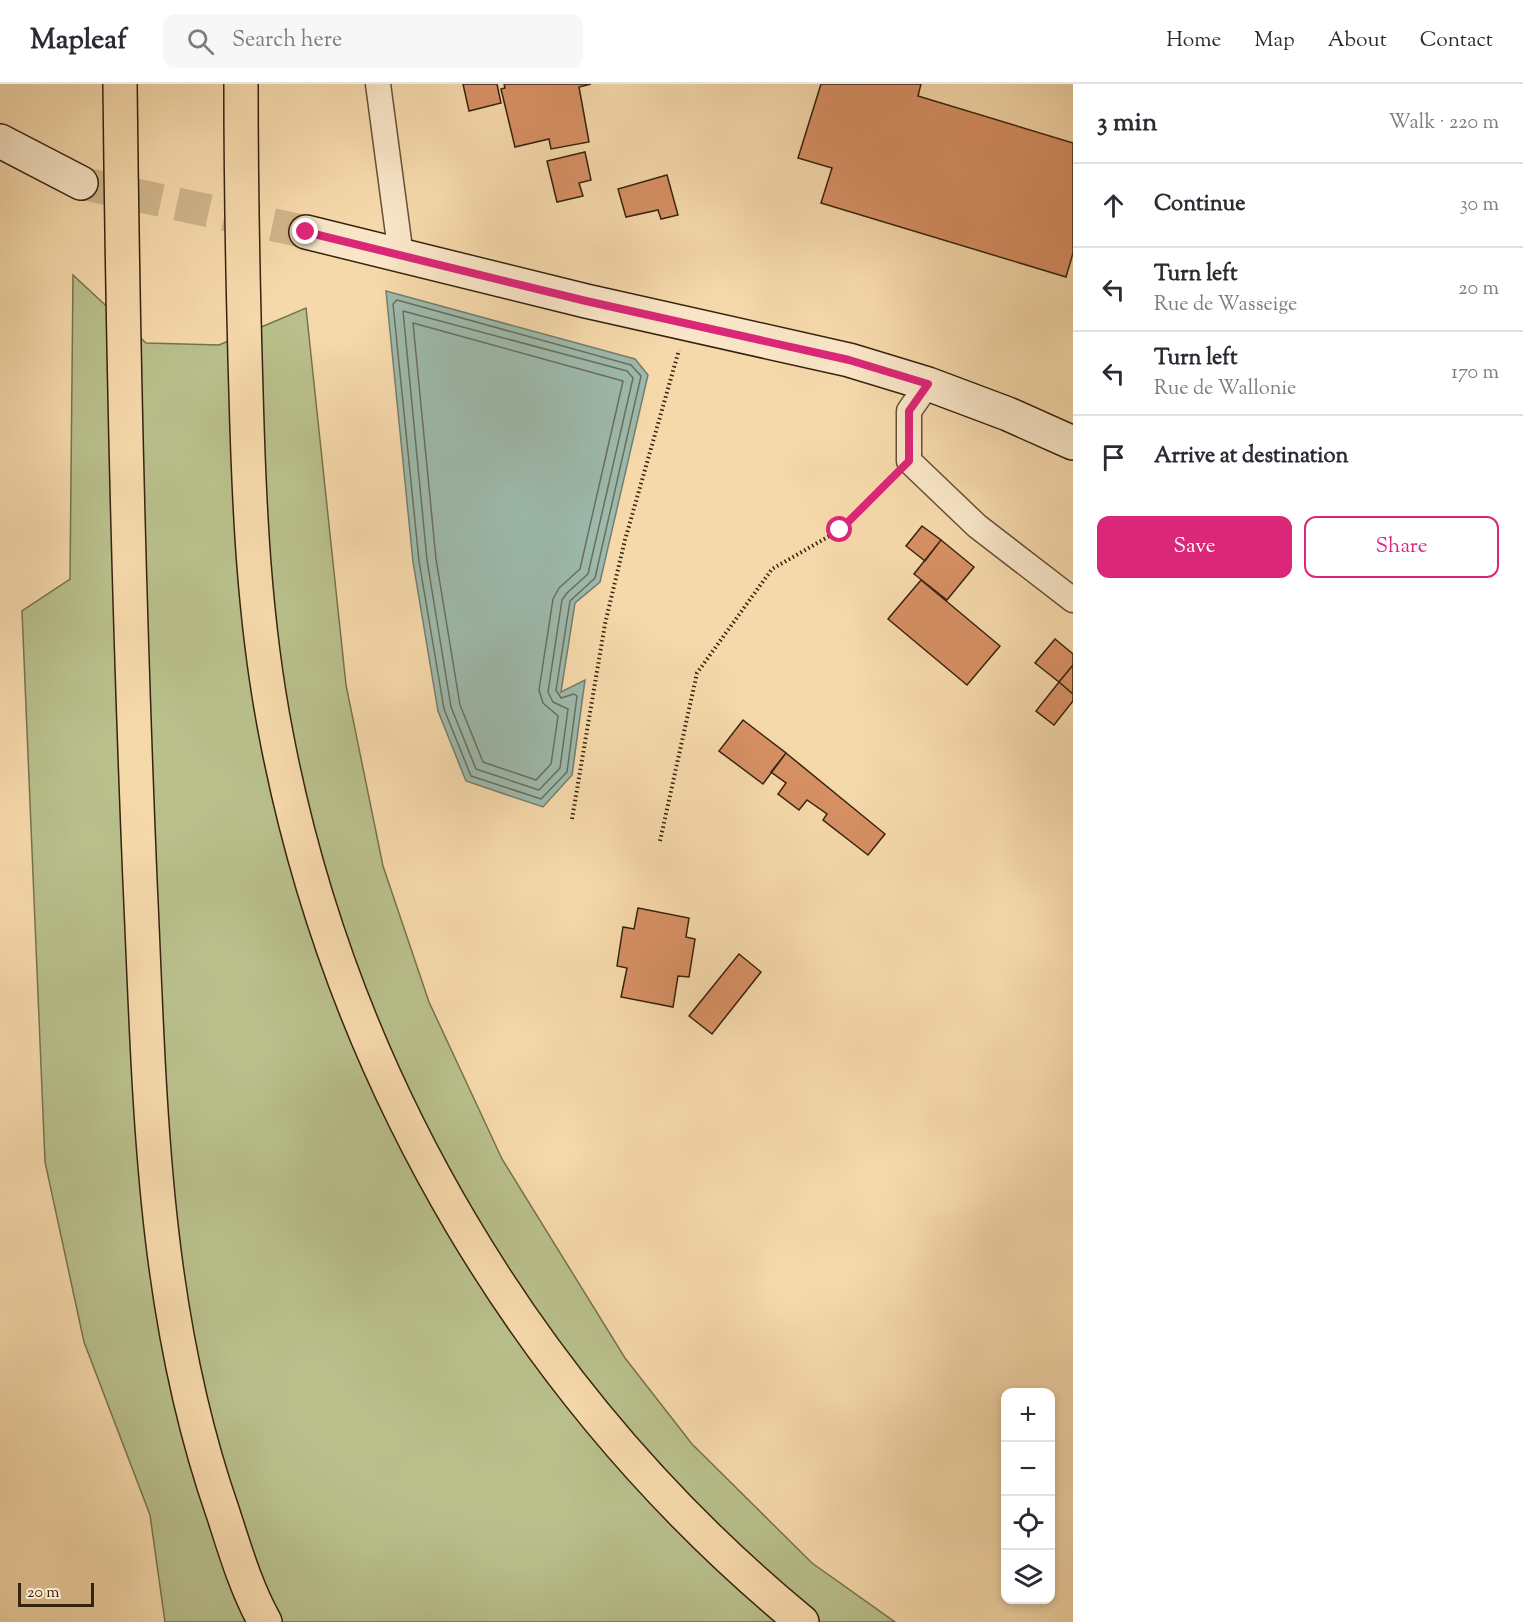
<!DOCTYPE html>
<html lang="en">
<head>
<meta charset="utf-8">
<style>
  body { margin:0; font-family:"Sorts Mill Goudy",serif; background:#f7f7f7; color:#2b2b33 }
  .controls { position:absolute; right:18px; bottom:18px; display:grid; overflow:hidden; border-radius:12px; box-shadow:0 3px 9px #0003 }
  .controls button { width:54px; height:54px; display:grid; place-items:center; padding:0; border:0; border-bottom:2px solid #e1e1e2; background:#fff; color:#2b2b33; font:30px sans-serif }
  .scale { position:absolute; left:18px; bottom:15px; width:76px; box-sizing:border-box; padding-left:6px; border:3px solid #36230d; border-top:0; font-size:16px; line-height:21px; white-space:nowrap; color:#36230d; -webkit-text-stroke:4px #f9e6c8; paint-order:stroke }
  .stop { position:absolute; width:18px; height:18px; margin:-14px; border:4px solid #db2777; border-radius:50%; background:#fff }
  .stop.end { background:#db2777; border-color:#fff; box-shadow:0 2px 6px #0008 }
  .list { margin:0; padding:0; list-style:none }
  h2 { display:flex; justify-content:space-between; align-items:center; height:78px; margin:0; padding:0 24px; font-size:26px }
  h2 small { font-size:20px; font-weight:400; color:#7c7c81 }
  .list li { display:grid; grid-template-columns:39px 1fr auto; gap:18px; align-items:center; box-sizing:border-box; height:84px; padding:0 24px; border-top:2px solid #e1e1e2 }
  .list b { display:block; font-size:22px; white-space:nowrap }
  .list p { margin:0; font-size:20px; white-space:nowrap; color:#7c7c81 }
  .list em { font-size:20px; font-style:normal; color:#7c7c81 }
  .actions { display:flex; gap:12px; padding:18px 24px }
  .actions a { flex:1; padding:14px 0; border:2px solid #db2777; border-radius:12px; text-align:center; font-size:21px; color:#db2777 }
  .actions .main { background:#db2777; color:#fff }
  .icon { flex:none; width:33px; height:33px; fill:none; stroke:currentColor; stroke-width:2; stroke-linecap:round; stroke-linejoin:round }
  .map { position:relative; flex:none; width:1073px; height:1538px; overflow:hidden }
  header { display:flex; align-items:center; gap:36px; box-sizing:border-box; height:84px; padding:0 30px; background:#fff; border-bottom:2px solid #e1e1e2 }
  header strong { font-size:28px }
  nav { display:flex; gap:33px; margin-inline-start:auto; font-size:21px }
  .search { width:420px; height:54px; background:#f7f7f7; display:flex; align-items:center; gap:15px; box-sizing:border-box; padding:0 21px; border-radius:12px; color:#7c7c81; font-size:22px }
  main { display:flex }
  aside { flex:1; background:#fff }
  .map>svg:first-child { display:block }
  .green { fill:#b9c08c; stroke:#78724c; stroke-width:1.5 }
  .water { fill:#9dbaad; stroke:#747e6d; stroke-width:1.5 }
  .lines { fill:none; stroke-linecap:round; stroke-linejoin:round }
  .shore { stroke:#6a6e5d; stroke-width:1.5 }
  .building { fill:#d79064; stroke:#36230d; stroke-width:1.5 }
  .secondary-tunnel { stroke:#d0b58b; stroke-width:33; stroke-dasharray:33 16; stroke-linecap:butt }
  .street-casing { stroke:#665034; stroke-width:27 }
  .secondary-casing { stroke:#36230d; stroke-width:36 }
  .highway-casing { stroke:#36230d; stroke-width:36 }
  .path { stroke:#36230d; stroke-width:4; stroke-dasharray:1.5 3; stroke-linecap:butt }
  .street { stroke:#f9e6c8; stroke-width:24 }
  .secondary { stroke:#f9e6c8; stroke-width:33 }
  .highway { stroke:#f6d9ab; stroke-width:33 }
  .route { stroke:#db2777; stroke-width:8 }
</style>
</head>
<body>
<header>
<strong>Mapleaf</strong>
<div class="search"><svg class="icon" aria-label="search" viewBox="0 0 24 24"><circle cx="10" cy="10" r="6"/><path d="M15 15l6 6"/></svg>Search here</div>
<nav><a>Home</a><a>Map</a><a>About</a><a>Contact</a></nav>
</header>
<main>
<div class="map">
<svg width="1073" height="1538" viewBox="0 0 1073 1538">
  <rect width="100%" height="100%" fill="#f6d9ab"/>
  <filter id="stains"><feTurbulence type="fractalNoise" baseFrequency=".00333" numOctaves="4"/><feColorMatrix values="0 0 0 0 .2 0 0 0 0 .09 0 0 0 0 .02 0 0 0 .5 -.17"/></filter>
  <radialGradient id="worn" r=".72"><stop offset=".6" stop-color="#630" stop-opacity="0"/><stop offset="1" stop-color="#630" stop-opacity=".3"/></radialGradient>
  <path class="green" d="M73 191 146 259 219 261 306 224 346 601 383 782 429 918 502 1075 625 1274 692 1360 812 1479 895 1538H165L150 1431 84 1258 45 1078 22 527 70 495Z"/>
  <path class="water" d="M386 207 635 275 648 291 600 498 575 519 561 608 585 596 572 691 543 723 466 697 438 627 413 478Z"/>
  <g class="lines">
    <path class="shore" d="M397 216 631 281 641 292 595 494 570 517 556 606 561 614 574 610 577 612 567 688 541 715 471 692 444 625 419 477 393 220Z
      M403 227 627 287 633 294 588 490 567 509 562 516 548 608 553 618 568 625 560 684 539 706 476 685 451 623 427 476Z
      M413 239 623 297 580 485 559 504 553 515 539 606 543 619 558 632 551 680 536 696 483 678 460 621 436 475Z"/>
  </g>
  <path class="building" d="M463 0H497L501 19 469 27Z
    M504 0H591L579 3 589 58 551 65 549 55 515 63 501 5 505 4Z
    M821 0H921L918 12 1073 59V169L1066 193 821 119 832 84 798 74Z
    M585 68 591 96 579 99 583 112 557 118 547 77Z
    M667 91 678 131 661 135 658 126 626 133 618 105Z
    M922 442 941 456 925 477 906 462Z
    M941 456 974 483 947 516 914 490Z
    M921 496 1000 562 967 601 888 535Z
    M1055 555 1073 570V581L1059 598 1035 579Z
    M1073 581V610L1059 598Z
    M1059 598 1073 610V617L1054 641 1036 627Z
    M743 636 786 669 763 700 719 667Z
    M786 669 885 750 868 771 823 736 827 730 807 716 799 726 778 710 786 699 771 688Z
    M638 824 689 834 686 853 695 855 689 893 678 892 673 923 621 913 627 884 617 882 623 843 634 845Z
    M739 870 761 888 712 950 689 932Z"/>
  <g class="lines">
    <path class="secondary-tunnel" d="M81 99 306 148"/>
    <defs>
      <path id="street" d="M378 0 401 172
        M928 300 909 327V377L977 442 1073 516"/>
      <path id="secondary" d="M0 57 81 99
        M306 148 586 217 849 276 928 300 1008 330 1073 359"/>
      <path id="highway" d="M120 0C123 266 129 531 140 797 150 1012 151 1223 223 1429 235 1466 246 1504 265 1538
        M241 0C241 103 243 206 246 308 249 422 254 537 276 650 342 997 529 1313 802 1538"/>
    </defs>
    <use href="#street" class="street-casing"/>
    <use href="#secondary" class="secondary-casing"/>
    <use href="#highway" class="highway-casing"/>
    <path class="path" d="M572 735 605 540 625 456 679 266
      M660 757 697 589 772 485 840 446 892 395"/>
    <use href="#street" class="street"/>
    <use href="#secondary" class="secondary"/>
    <use href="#highway" class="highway"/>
  </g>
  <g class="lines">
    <path class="route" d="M306 148 586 217 849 276 928 300 909 327V377L840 446"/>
  </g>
  <rect width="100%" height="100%" filter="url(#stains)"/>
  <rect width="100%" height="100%" fill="url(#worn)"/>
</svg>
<div class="controls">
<button>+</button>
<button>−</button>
<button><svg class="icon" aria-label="locate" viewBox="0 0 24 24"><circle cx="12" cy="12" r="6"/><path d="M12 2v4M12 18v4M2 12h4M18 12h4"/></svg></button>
<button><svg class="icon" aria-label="layers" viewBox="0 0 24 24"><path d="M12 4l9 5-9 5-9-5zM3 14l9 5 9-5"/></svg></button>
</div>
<div class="scale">20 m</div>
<div class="stop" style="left:840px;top:446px"></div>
<div class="stop end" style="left:306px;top:148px"></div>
</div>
<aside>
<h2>3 min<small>Walk · 220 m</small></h2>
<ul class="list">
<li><svg class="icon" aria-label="ahead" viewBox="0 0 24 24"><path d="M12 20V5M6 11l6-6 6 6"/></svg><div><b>Continue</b></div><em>30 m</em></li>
<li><svg class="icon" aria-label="left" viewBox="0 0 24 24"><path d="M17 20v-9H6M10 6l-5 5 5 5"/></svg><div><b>Turn left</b><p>Rue de Wasseige</p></div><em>20 m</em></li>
<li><svg class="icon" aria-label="left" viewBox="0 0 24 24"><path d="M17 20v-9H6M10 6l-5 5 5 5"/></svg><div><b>Turn left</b><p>Rue de Wallonie</p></div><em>170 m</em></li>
<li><svg class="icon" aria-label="arrive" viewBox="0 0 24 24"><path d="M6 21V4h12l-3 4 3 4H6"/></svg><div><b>Arrive at destination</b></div></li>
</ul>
<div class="actions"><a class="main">Save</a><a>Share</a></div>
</aside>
</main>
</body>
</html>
